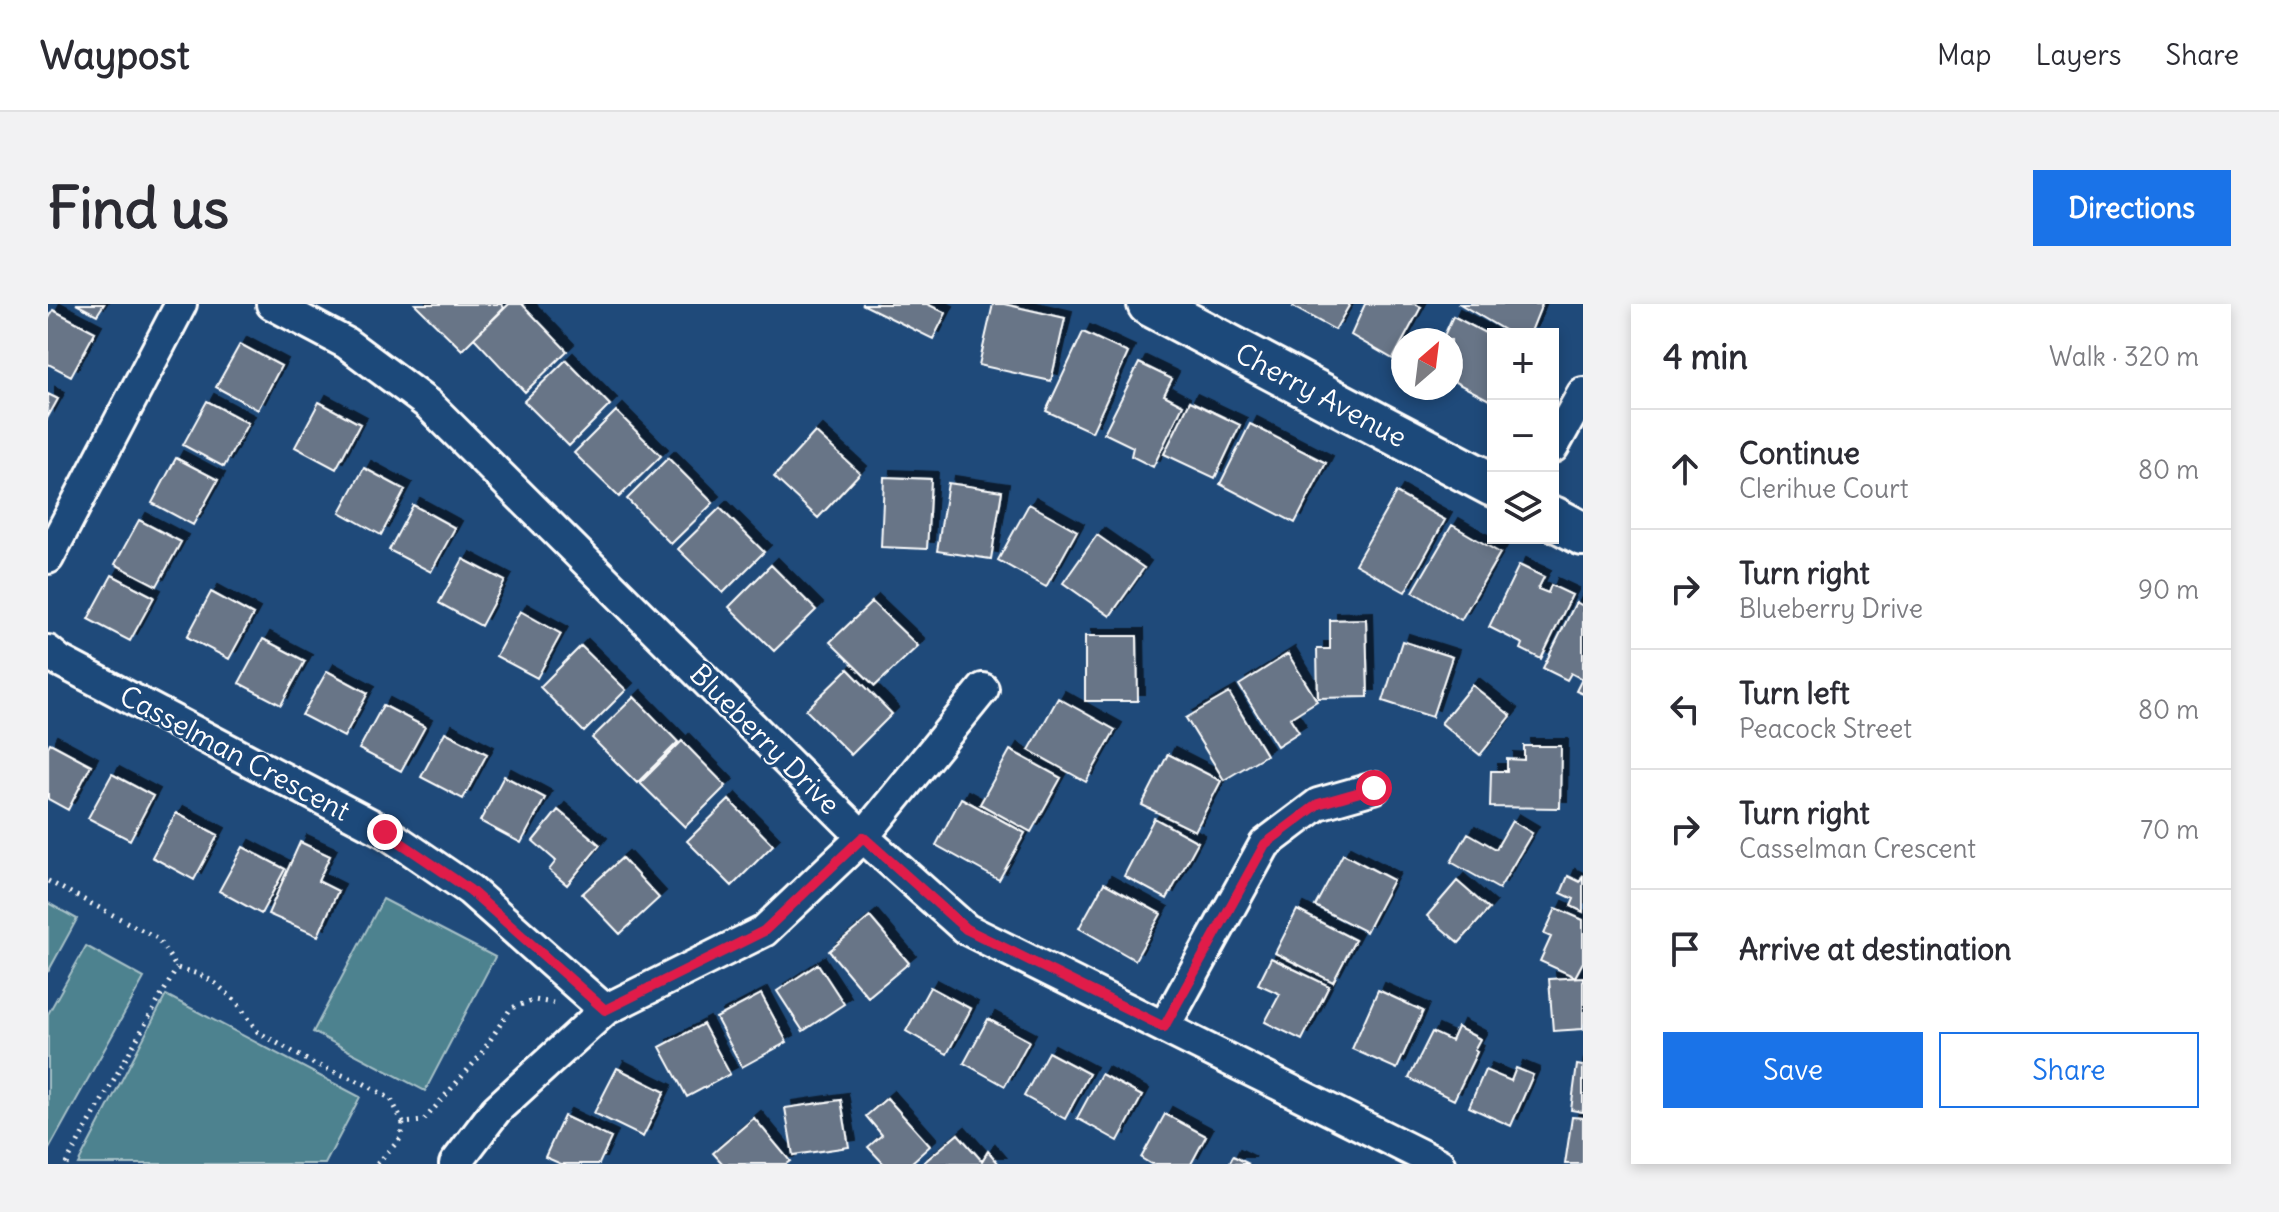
<!DOCTYPE html>
<html lang="en">
<head>
<meta charset="utf-8">
<style>
  body { margin:0; font-family:Delius,sans-serif; background:#f2f2f3; color:#2b2b33 }
  .controls { position:absolute; right:24px; top:24px; display:grid; overflow:hidden; border-radius:0px; box-shadow:0 4px 12px #0003 }
  .controls button { width:72px; height:72px; display:grid; place-items:center; padding:0; border:0; border-bottom:2px solid #e1e1e2; background:#fff; color:#2b2b33; font:40px sans-serif }
  .compass { position:absolute; left:1343px; top:24px; width:72px; height:72px; border-radius:50%; background:#fff; box-shadow:0 4px 12px #0003; rotate:28deg }
  .stop { position:absolute; width:24px; height:24px; margin:-18px; border:6px solid #e11d48; border-radius:50%; background:#fff }
  .stop.end { background:#e11d48; border-color:#fff; box-shadow:0 2px 8px #0008 }
  .list { margin:0; padding:0; list-style:none }
  h2 { display:flex; justify-content:space-between; align-items:center; height:104px; margin:0; padding:0 32px; font-size:34px }
  h2 small { font-size:26px; font-weight:400; color:#7c7c81 }
  .list li { display:grid; grid-template-columns:52px 1fr auto; gap:24px; align-items:center; box-sizing:border-box; height:120px; padding:0 32px; border-top:2px solid #e1e1e2 }
  .list b { display:block; font-size:30px; white-space:nowrap }
  .list p { margin:0; font-size:26px; white-space:nowrap; color:#7c7c81 }
  .list em { font-size:26px; font-style:normal; color:#7c7c81 }
  .actions { display:flex; gap:16px; padding:24px 32px }
  .actions a { flex:1; padding:18px 0; border:2px solid #1a73e8; border-radius:0px; text-align:center; font-size:28px; color:#1a73e8 }
  .actions .main { background:#1a73e8; color:#fff }
  .icon { flex:none; width:44px; height:44px; fill:none; stroke:currentColor; stroke-width:2; stroke-linecap:round; stroke-linejoin:round }
  .map { position:relative; flex:none; width:1535px; height:860px; overflow:hidden; border-radius:0px }
  header { display:flex; align-items:center; gap:48px; box-sizing:border-box; height:112px; padding:0 40px; background:#fff; border-bottom:2px solid #e1e1e2 }
  header strong { font-size:38px }
  nav { display:flex; gap:44px; margin-inline-start:auto; font-size:28px }
  .intro { display:flex; align-items:center; justify-content:space-between; box-sizing:border-box; height:192px; padding:0 48px }
  h1 { margin:0; font-size:56px }
  .button { padding:20px 36px; border-radius:0px; background:#1a73e8; color:#fff; font-size:28px; font-weight:700 }
  main { display:flex; gap:48px; padding:0 48px }
  aside { flex:1; background:#fff; border-radius:0px; box-shadow:0 4px 12px #0003 }
  .map>svg:first-child { display:block }
  .green { fill:#4e828f; stroke:#a6c0c7; stroke-width:2 }
  .building { fill:#677587; stroke:#fff; stroke-width:2; filter:url(#shadow) }
  .lines { fill:none; stroke-linecap:round; stroke-linejoin:round }
  .street-casing { stroke:#fff; stroke-width:36 }
  .secondary-casing { stroke:#fff; stroke-width:48 }
  .path { stroke:#fff; stroke-width:5; stroke-dasharray:2 6; stroke-linecap:butt }
  .street { stroke:#1f4a7a; stroke-width:30 }
  .secondary { stroke:#1f4a7a; stroke-width:42 }
  .route { stroke:#e11d48; stroke-width:10 }
  .labels { text-anchor:middle; dominant-baseline:central; stroke-width:6; stroke-linejoin:round; paint-order:stroke }
  .street-label { font-size:28px; fill:#fff; stroke:#1f4a7a }
</style>
</head>
<body>
<header>
<strong>Waypost</strong>
<nav><a>Map</a><a>Layers</a><a>Share</a></nav>
</header>
<div class="intro"><h1>Find us</h1><a class="button">Directions</a></div>
<main>
<div class="map">
<svg width="1535" height="860" viewBox="0 0 1535 860">
  <defs>
    <filter id="shadow"><feDropShadow dx="7" dy="-7" stdDeviation="0" flood-color="#0009"/></filter>
  </defs>
  <rect width="100%" height="100%" fill="#1f4a7a"/>
  <filter id="ink" filterUnits="userSpaceOnUse"><feTurbulence type="fractalNoise" baseFrequency=".0125" numOctaves="2"/><feDisplacementMap in="SourceGraphic" scale="16" xChannelSelector="R" yChannelSelector="G"/><feConvolveMatrix kernelMatrix="1 2 1 2 8 2 1 2 1" color-interpolation-filters="sRGB"/></filter>
  <g filter="url(#ink)">
    <path class="green" d="M335 595 447 653 377 787 265 728Z
      M0 599 29 615 0 668Z
      M38 642 96 674 0 847V710Z
      M118 691 312 793 277 860H30Z"/>
    <path class="building" d="M28 0H56L49 11Z
      M367 0H453L456 4 414 46Z
      M461 0H474L519 47 477 88 426 34Z
      M814 0H879L898 9 885 35Z
      M945 0H956L1017 14 1003 77 931 61Z
      M1247 0H1302L1287 26 1245 3Z
      M1317 0H1367L1373 3 1345 55 1303 31Z
      M1412 0H1494L1482 30H1463Z
      M5 6 47 28 23 72 0 60V16Z
      M1405 12 1445 33V98L1403 76V36H1394Z
      M1035 28 1080 49 1044 128 998 107Z
      M192 40 233 62 210 106 168 83Z
      M518 56 562 101 521 142 476 97Z
      M1091 59 1124 75 1116 91 1135 101 1105 163 1083 152 1085 143 1056 129Z
      M0 90 10 95 0 113Z
      M159 97 200 119 176 163 135 141Z
      M1142 97 1192 121 1167 174 1116 150Z
      M271 98 312 120 288 165 247 143Z
      M568 107 613 152 571 193 526 149Z
      M1202 120 1278 159 1247 219 1172 180Z
      M767 128 812 169 770 214 726 173Z
      M128 154 170 176 145 221 104 199Z
      M620 154 665 199 623 240 579 195Z
      M316 164 357 186 333 231 292 208Z
      M836 173 883 175 879 245 833 243Z
      M900 179 954 187 943 255 889 247Z
      M1348 189 1397 216 1357 288 1307 260Z
      M981 200 1029 227 998 283 950 256Z
      M365 201 407 224 383 268 341 246Z
      M672 204 716 248 675 289 630 245Z
      M91 216 133 238 109 282 67 260Z
      M1404 221 1452 249 1413 316 1365 288Z
      M1049 231 1096 264 1062 312 1015 279Z
      M415 255 457 277 433 322 391 299Z
      M723 261 768 306 726 347 681 303Z
      M1471 261 1496 273 1490 285 1500 289 1503 281 1524 291 1493 355 1473 345 1475 340 1441 323Z
      M64 271 106 293 82 337 40 315Z
      M163 288 205 311 181 355 139 333Z
      M824 298 870 342 827 382 782 338Z
      M1528 298 1535 302V390L1528 387 1534 375 1523 369 1519 376 1495 364Z
      M472 307 513 330 489 374 448 352Z
      M1318 315 1320 393 1270 394 1269 345H1282V316Z
      M1037 332H1089L1090 397H1037Z
      M215 335 257 357 233 401 191 379Z
      M1354 337 1404 353 1384 413 1335 397Z
      M533 342 578 386 536 428 492 383Z
      M1240 350 1269 397 1242 414 1251 428 1229 442 1191 381Z
      M800 365 844 410 803 451 758 406Z
      M279 367 320 389 296 433 254 411Z
      M1424 381 1463 412 1432 451 1393 419Z
      M1181 389 1218 451 1176 476 1138 414Z
      M586 393 630 438 589 479 544 434Z
      M1010 394 1067 426 1038 478 981 446Z
      M335 401 377 423 353 467 311 445Z
      M397 428 439 450 415 495 373 473Z
      M634 437 678 482 637 523 592 479Z
      M2 439 43 461 20 506 0 495V443Z
      M1476 442H1513L1512 504 1442 503 1443 467H1459V455L1476 456Z
      M962 446 1013 474 983 528 932 500Z
      M1120 450 1173 477 1147 527 1094 501Z
      M64 470 105 492 82 536 40 514Z
      M456 472 497 494 473 539 432 517Z
      M913 494 977 529 951 576 888 541Z
      M681 496 725 541 684 582 639 537Z
      M510 506 552 541 519 581 501 566 508 557 485 537Z
      M128 509 170 531 146 576 104 553Z
      M1106 514 1150 538 1119 595 1076 572Z
      M1464 517 1484 529 1451 585 1403 558 1420 529 1448 545Z
      M252 538 282 552 270 577 290 587 270 632 220 610Z
      M195 543 237 565 213 610 171 587Z
      M1295 550 1345 576 1318 628 1267 602Z
      M574 554 611 594 572 630 534 590Z
      M1535 571V608L1523 602 1526 595 1513 589 1520 572 1532 578Z
      M1409 577 1441 605 1411 639 1379 612Z
      M1056 579 1113 610 1087 656 1031 624Z
      M1508 604 1535 616V658L1527 673 1492 657 1503 633 1496 630Z
      M1249 606 1307 636 1285 678 1227 649Z
      M822 613 861 659 820 693 781 647Z
      M1223 654 1281 682 1254 736 1217 718 1232 690 1210 680Z
      M770 660 796 700 755 727 729 687Z
      M1535 673V725L1505 727 1501 675Z
      M882 683 923 705 899 750 858 727Z
      M1330 686 1375 707 1349 765 1304 745Z
      M713 690 739 738 694 763 668 714Z
      M940 715 981 737 957 782 916 759Z
      M655 720 682 770 639 793 612 743Z
      M1409 723 1432 735 1426 746 1429 748 1406 796 1361 774 1384 728 1403 737Z
      M1000 748 1041 770 1017 815 976 792Z
      M1529 761 1535 762V808L1523 806Z
      M569 764 617 788 595 833 546 809Z
      M1468 764 1485 771 1463 822 1421 803 1437 766 1463 777Z
      M1053 770 1094 792 1070 837 1029 814Z
      M839 794 882 842 862 860H836L820 843 834 831 818 812Z
      M793 796 801 843 745 851 737 804Z
      M1117 810 1158 832 1143 860H1103L1093 854Z
      M516 812 563 834 551 860H513L497 853Z
      M1524 813 1535 814V860H1517Z
      M706 814 742 857 738 860H675L665 849Z
      M910 830 934 857 940 847 951 860H874Z
      M1185 852 1201 860H1181Z"/>
    <g class="lines">
      <defs>
        <path id="street" d="M224 0 298 39 380 100 815 533 918 625 1391 860
          M1505 143 1535 89
          M0 254 133 0
          M0 347 12 357 337 528 422 586 557 706
          M1116 723 1217 540 1270 500 1326 484
          M407 860 448 806 557 706 716 627 815 533 935 385"/>
        <path id="secondary" d="M1101 0 1445 181
          M1505 214 1535 230"/>
      </defs>
      <use href="#street" class="street-casing"/>
      <use href="#secondary" class="secondary-casing"/>
      <path class="path" d="M0 577 109 634 129 664 150 670 166 678 188 697 210 728 266 760 315 779 343 795 355 819 375 817 431 753 463 704 487 696 505 699
        M18 860 129 664
        M329 860 353 834 355 819"/>
      <use href="#street" class="street"/>
      <use href="#secondary" class="secondary"/>
    </g>
  </g>
  <g class="lines" filter="url(#ink)">
    <path class="route" d="M337 528 422 586 557 706 716 627 815 533 918 625 1116 723 1217 540 1270 500 1326 484"/>
  </g>
  <g class="labels">
    <g class="street-label">
      <text transform="translate(1273 91) rotate(28)">Cherry Avenue</text>
      <text transform="translate(717 435) rotate(45)">Blueberry Drive</text>
      <text transform="translate(187 449) rotate(28)">Casselman Crescent</text>
    </g>
  </g>
</svg>
<div class="controls">
<button>+</button>
<button>−</button>
<button><svg class="icon" aria-label="layers" viewBox="0 0 24 24"><path d="M12 4l9 5-9 5-9-5zM3 14l9 5 9-5"/></svg></button>
</div>
<svg class="compass" viewBox="-18 -18 36 36"><path d="M0-13l5 13h-10z" fill="#e53935"/><path d="M0 13l5-13h-10z" fill="#7c7c81"/></svg>
<div class="stop" style="left:1326px;top:484px"></div>
<div class="stop end" style="left:337px;top:528px"></div>
</div>
<aside>
<h2>4 min<small>Walk · 320 m</small></h2>
<ul class="list">
<li><svg class="icon" aria-label="ahead" viewBox="0 0 24 24"><path d="M12 20V5M6 11l6-6 6 6"/></svg><div><b>Continue</b><p>Clerihue Court</p></div><em>80 m</em></li>
<li><svg class="icon" aria-label="right" viewBox="0 0 24 24"><path d="M7 20v-9h11M14 6l5 5-5 5"/></svg><div><b>Turn right</b><p>Blueberry Drive</p></div><em>90 m</em></li>
<li><svg class="icon" aria-label="left" viewBox="0 0 24 24"><path d="M17 20v-9H6M10 6l-5 5 5 5"/></svg><div><b>Turn left</b><p>Peacock Street</p></div><em>80 m</em></li>
<li><svg class="icon" aria-label="right" viewBox="0 0 24 24"><path d="M7 20v-9h11M14 6l5 5-5 5"/></svg><div><b>Turn right</b><p>Casselman Crescent</p></div><em>70 m</em></li>
<li><svg class="icon" aria-label="arrive" viewBox="0 0 24 24"><path d="M6 21V4h12l-3 4 3 4H6"/></svg><div><b>Arrive at destination</b></div></li>
</ul>
<div class="actions"><a class="main">Save</a><a>Share</a></div>
</aside>
</main>
</body>
</html>
